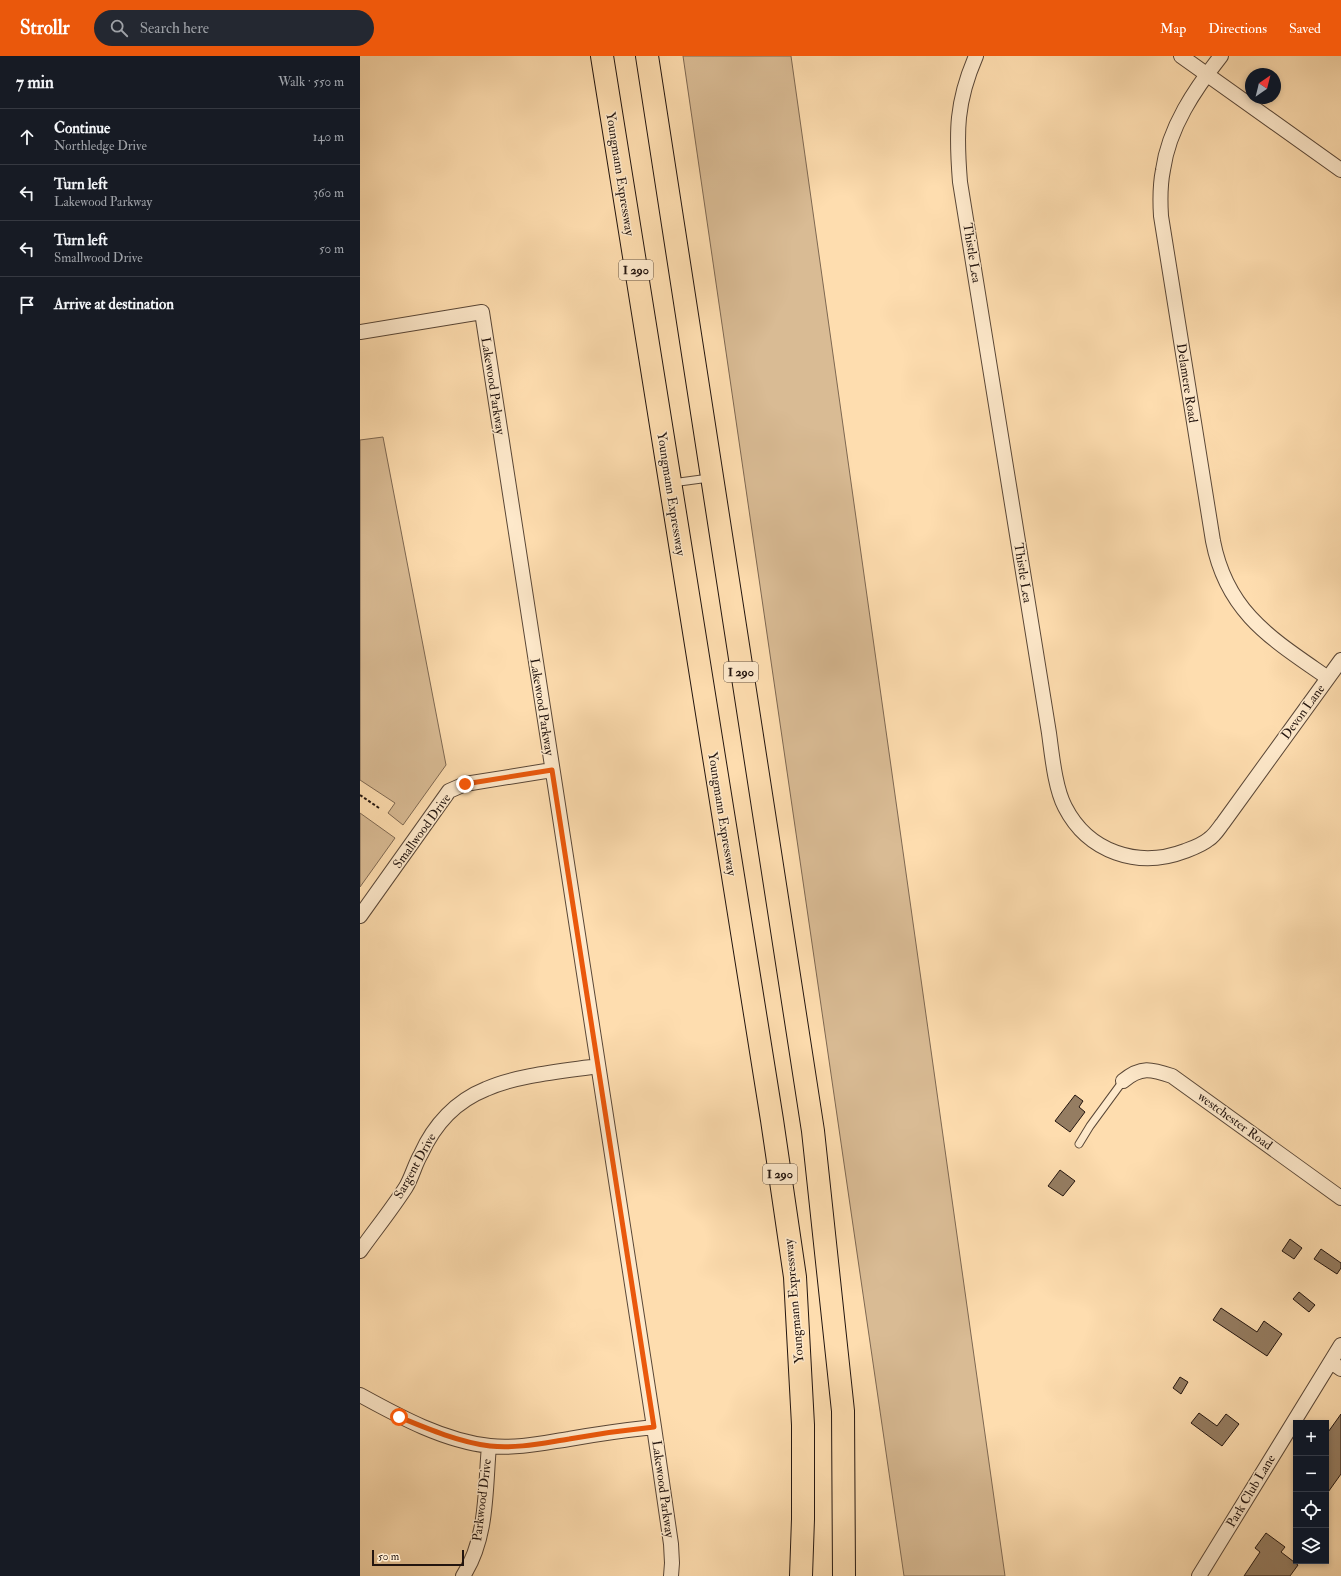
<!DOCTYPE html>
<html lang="en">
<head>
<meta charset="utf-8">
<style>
  body { margin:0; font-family:"IM FELL Double Pica",serif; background:#242831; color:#f1f3f6 }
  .controls { position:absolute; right:12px; bottom:12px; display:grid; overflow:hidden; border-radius:0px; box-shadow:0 2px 6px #0003 }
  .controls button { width:36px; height:36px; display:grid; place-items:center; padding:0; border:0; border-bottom:1px solid #363941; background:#171b24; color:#f1f3f6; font:20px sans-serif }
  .compass { position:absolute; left:885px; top:12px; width:36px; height:36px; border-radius:50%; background:#171b24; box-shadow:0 2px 6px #0003; rotate:35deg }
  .scale { position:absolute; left:12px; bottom:10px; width:92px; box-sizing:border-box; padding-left:4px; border:2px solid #23150f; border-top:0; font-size:11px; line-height:14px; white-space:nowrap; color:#23150f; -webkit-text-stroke:3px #fee9cb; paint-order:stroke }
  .stop { position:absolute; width:12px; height:12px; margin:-9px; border:3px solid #ea580c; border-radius:50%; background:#fff }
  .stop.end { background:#ea580c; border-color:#fff; box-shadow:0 1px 4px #0008 }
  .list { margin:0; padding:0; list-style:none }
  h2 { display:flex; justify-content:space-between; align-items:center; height:52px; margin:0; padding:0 16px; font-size:17px }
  h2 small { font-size:13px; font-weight:400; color:#9ea1a6 }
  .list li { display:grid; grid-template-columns:26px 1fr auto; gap:12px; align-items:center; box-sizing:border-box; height:56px; padding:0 16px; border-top:1px solid #363941 }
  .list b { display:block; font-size:15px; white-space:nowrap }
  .list p { margin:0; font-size:13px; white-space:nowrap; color:#9ea1a6 }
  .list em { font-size:13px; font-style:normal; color:#9ea1a6 }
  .icon { flex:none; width:22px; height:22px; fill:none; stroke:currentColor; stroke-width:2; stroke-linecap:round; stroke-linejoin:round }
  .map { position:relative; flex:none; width:981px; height:1520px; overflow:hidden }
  header { display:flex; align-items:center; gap:24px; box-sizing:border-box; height:56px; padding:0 20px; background:#ea580c; color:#fff }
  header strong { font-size:19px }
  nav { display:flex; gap:22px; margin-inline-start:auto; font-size:14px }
  .search { width:280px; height:36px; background:#242831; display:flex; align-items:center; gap:10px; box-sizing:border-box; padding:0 14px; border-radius:22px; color:#9ea1a6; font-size:15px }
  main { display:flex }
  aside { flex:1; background:#171b24 }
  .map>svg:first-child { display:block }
  .green { fill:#d9bb94; stroke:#7e6852 }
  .building { fill:#957d62; stroke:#23150f }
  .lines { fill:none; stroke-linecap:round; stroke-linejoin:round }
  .service-casing { stroke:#5a4737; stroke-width:9 }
  .minor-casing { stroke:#5a4737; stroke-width:16 }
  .motorway-casing { stroke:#23150f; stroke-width:24 }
  .path { stroke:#23150f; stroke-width:2; stroke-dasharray:3 2; stroke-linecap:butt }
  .service { stroke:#fee9cb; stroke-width:7 }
  .minor { stroke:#fee9cb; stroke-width:14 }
  .motorway { stroke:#feddaf; stroke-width:22 }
  .route { stroke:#ea580c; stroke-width:5 }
  .labels { text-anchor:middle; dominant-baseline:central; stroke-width:3; stroke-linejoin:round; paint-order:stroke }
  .shield { fill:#fee9cb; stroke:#655547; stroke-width:1 }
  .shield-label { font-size:12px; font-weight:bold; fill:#23150f }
  .street-label { font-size:13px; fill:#23150f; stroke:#fee9cb }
</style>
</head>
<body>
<header>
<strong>Strollr</strong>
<div class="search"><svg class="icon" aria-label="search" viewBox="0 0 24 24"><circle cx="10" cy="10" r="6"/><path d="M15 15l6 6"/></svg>Search here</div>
<nav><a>Map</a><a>Directions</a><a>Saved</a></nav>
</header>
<main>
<aside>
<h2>7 min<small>Walk · 550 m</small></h2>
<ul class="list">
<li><svg class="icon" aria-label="ahead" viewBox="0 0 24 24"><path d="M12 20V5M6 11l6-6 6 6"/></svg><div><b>Continue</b><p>Northledge Drive</p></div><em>140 m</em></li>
<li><svg class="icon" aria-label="left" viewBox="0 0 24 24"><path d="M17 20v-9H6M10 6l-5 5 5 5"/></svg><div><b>Turn left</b><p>Lakewood Parkway</p></div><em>360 m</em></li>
<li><svg class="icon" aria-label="left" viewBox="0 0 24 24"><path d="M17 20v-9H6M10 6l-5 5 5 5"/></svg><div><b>Turn left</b><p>Smallwood Drive</p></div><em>50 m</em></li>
<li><svg class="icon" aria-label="arrive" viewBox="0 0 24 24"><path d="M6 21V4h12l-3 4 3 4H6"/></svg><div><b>Arrive at destination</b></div></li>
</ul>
</aside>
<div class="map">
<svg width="981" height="1520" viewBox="0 0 981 1520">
  <rect width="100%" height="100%" fill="#feddaf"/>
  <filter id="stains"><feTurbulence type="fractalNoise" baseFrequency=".005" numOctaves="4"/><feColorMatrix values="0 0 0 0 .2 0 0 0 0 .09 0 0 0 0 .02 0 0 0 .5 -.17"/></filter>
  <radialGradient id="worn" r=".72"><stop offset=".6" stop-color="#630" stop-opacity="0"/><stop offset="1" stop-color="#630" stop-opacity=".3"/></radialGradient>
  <path class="green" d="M323 0H431L645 1520H544Z
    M23 381 86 709 43 769 28 757 35 747 0 724V384Z
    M0 757 35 782 0 831Z"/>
  <path class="building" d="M715 1039 723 1045 719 1051 725 1056 710 1076 695 1065Z
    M700 1114 715 1125 703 1140 688 1130Z
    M930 1183 942 1192 934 1203 922 1195Z
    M961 1193 981 1207V1212L977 1218 954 1203Z
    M939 1236 955 1249 949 1256 933 1243Z
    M861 1252 897 1276 904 1265 922 1278 907 1300 853 1264Z
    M820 1321 828 1326 821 1338 813 1332Z
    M839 1357 857 1370 866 1358 879 1368 862 1390 831 1367Z
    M981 1358V1418L966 1439V1379Z
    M906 1477 925 1491 921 1496 938 1509 930 1520H884L900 1496 895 1492Z"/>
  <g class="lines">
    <defs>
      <path id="service" d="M312 427 349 422
        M719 1088 730 1070 763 1025"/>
      <path id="minor" d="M616 0C596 46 596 76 600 126L689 677C692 699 695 732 705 751 728 796 778 813 825 795 833 792 842 789 849 783 855 779 859 772 863 767L981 604
        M821 0 981 114
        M861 0C835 33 809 71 803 114 800 129 800 144 801 160L853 485C867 557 912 583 968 622
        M0 276 122 256 294 1371 311 1488 312 1507 311 1520
        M0 860 89 735 105 728 192 714
        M763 1025C781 1010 791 1013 812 1020L981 1142
        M0 1195C15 1174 32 1153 46 1131 52 1121 55 1108 61 1098 74 1069 96 1045 126 1033 157 1019 204 1015 238 1010
        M971 1306 981 1313
        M0 1339C40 1361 84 1385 130 1390 156 1393 183 1387 209 1383 237 1378 266 1374 294 1371
        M103 1520C128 1482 125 1433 129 1390
        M839 1520 981 1289"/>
      <path id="motorway" d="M242 0 412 1064 435 1221 443 1369V1463L441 1520
        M287 0 453 1075 483 1355 484 1520"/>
    </defs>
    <use href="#service" class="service-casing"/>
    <use href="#minor" class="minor-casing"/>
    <use href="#motorway" class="motorway-casing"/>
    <path class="path" d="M0 739 19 752"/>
    <use href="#service" class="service"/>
    <use href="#minor" class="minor"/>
    <use href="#motorway" class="motorway"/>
  </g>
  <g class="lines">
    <path class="route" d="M39 1361C68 1373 99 1386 130 1390 156 1393 183 1387 209 1383 237 1378 265 1374 294 1371L192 714 105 728"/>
  </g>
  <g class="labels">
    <g class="shield">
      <rect x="259" y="204" width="34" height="20" rx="3"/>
      <rect x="364" y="606" width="34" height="20" rx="3"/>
      <rect x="403" y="1108" width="34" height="20" rx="3"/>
    </g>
    <g class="shield-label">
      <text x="276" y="214">I 290</text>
      <text x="381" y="616">I 290</text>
      <text x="420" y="1118">I 290</text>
    </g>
    <g class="street-label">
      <text transform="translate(260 118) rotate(81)">Youngmann Expressway</text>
      <text transform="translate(612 197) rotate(81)">Thistle Lea</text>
      <text transform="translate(827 327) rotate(81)">Delamere Road</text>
      <text transform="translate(133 330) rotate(81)">Lakewood Parkway</text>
      <text transform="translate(311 438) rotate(81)">Youngmann Expressway</text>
      <text transform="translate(663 517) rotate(81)">Thistle Lea</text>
      <text transform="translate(182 651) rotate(81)">Lakewood Parkway</text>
      <text transform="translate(943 656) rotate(-54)">Devon Lane</text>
      <text transform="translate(362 758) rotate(81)">Youngmann Expressway</text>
      <text transform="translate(62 775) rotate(-54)">Smallwood Drive</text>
      <text transform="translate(875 1065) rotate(36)">westchester Road</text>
      <text transform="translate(55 1110) rotate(-61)">Sargent Drive</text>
      <text transform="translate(434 1245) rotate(-95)">Youngmann Expressway</text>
      <text transform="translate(303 1433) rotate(82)">Lakewood Parkway</text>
      <text transform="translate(891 1435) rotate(-59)">Park Club Lane</text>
      <text transform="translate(122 1444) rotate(-83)">Parkwood Drive</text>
    </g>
  </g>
  <rect width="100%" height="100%" filter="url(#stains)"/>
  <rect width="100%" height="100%" fill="url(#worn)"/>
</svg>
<div class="controls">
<button>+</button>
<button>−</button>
<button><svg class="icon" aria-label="locate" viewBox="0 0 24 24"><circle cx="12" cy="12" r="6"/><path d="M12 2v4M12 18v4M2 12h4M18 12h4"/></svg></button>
<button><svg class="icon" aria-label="layers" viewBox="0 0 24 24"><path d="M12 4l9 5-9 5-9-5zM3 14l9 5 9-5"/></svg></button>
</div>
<svg class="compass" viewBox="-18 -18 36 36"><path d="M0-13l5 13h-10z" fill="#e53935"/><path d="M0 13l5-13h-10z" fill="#9ea1a6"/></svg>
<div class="scale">50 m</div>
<div class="stop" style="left:39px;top:1361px"></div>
<div class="stop end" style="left:105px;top:728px"></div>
</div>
</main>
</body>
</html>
